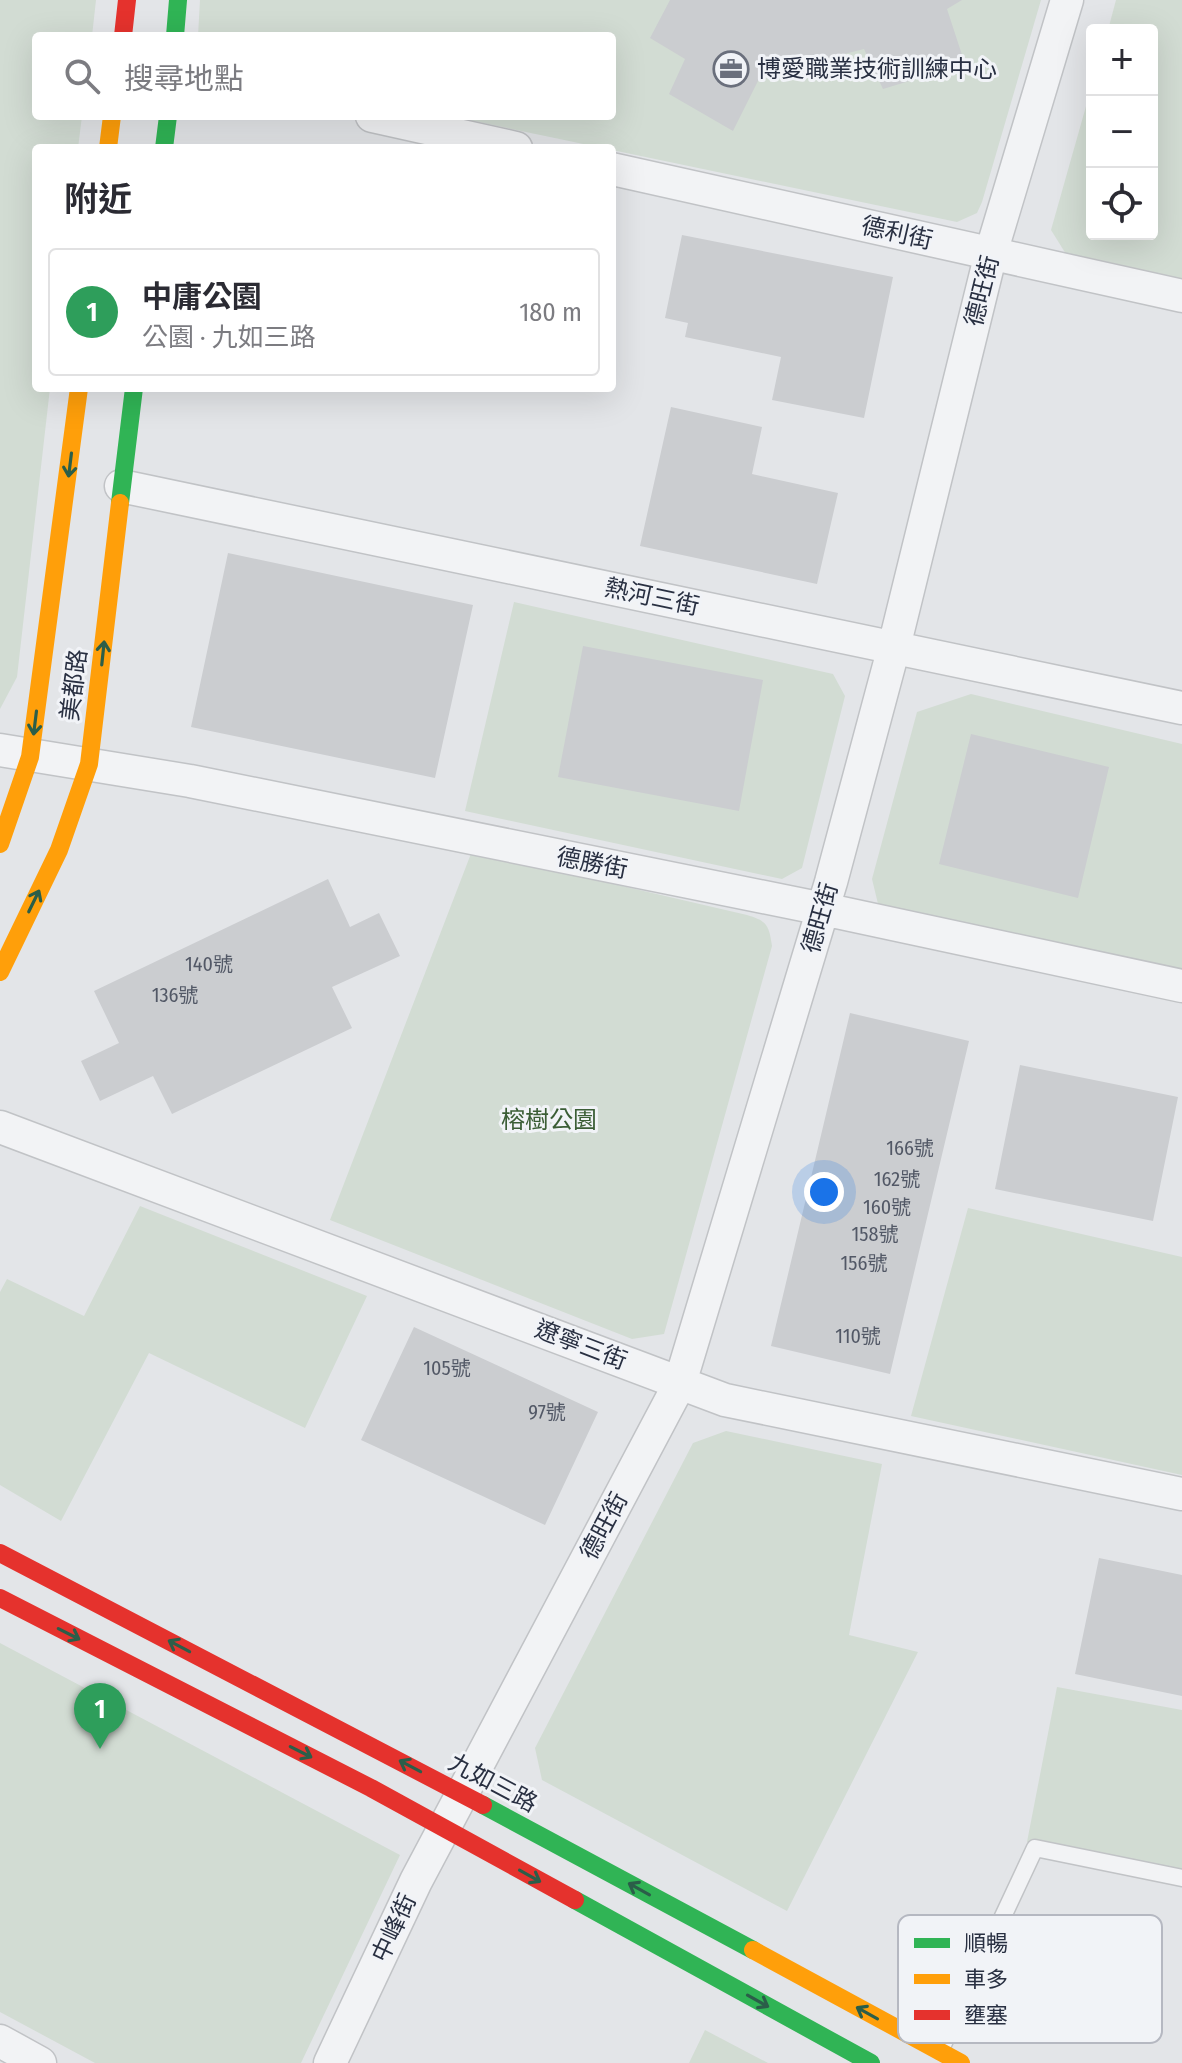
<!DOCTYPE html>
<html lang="zh-TW">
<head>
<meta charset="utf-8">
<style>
  body { margin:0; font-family:"Fira Sans Condensed","Noto Sans TC",sans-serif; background:#f2f2f3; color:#2b2b33 }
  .controls { position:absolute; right:24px; top:24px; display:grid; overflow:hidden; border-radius:8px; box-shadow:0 8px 32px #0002 }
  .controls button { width:72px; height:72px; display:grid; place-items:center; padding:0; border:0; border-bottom:2px solid #e1e1e2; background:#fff; color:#2b2b33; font:40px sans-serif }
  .you { position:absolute; left:824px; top:1192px; width:28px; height:28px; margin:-20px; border:6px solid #fff; border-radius:50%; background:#1a73e8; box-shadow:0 0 0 12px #1a73e833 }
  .badge { display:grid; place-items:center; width:52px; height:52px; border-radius:50%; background:#b45309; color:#fff; font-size:26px; font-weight:700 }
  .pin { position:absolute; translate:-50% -66px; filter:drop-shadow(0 2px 4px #0008) }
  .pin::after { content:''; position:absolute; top:42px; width:28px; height:24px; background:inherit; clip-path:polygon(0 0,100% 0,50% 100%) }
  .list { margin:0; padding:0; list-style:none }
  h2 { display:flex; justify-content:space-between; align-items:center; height:104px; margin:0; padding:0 32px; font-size:34px }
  h2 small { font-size:26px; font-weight:400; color:#7c7c81 }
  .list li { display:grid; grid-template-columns:52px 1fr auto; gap:24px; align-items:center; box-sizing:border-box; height:128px; margin:0 16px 16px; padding:0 16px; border:2px solid #e1e1e2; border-radius:8px }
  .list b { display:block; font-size:30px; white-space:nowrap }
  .list p { margin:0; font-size:26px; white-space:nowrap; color:#7c7c81 }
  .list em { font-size:26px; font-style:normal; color:#7c7c81 }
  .icon { flex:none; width:44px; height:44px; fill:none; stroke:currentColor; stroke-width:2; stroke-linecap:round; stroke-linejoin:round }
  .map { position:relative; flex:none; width:1182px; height:2063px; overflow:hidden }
  .search { position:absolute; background:#fff; box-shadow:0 8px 32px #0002; left:32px; top:32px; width:584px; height:88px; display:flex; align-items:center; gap:20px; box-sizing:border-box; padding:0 28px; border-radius:8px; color:#7c7c81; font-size:30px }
  .panel { position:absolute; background:#fff; box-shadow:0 8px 32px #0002; left:32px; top:144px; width:584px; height:248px; border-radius:8px }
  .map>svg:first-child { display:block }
  .green { fill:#d2dcd3 }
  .building { fill:#cbcdd0 }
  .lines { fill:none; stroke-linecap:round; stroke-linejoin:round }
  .lane-casing { stroke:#c1c3c6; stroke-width:19 }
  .street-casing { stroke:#c1c3c6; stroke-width:35 }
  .lane { stroke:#f2f3f5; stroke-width:16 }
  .street { stroke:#f2f3f5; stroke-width:32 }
  .fast { stroke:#30b455; stroke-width:18 }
  .slow { stroke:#ff9f0a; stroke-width:18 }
  .jam { stroke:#e5322d; stroke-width:18 }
  .oneway { stroke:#2b5e49 }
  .labels { text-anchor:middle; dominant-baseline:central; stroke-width:6; stroke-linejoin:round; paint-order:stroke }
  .number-label { font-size:20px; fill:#525866 }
  .poi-label { font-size:24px; fill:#293042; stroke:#f1f3f7; text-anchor:start }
  .street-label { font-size:24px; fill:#293042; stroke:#f1f3f7 }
  .park-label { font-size:24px; fill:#3b5e36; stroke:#f1f3f7 }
  .key { fill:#f1f3f7; stroke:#b5b8c1; stroke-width:2 }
  .key-label { font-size:22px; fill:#293042 }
</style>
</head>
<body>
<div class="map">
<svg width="1182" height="2063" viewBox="0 0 1182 2063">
  <rect width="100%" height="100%" fill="#e3e5e8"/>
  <path class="green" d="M0 0H96L92 36H36V116H82L78 148H36V388H50L17 677 0 709Z
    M200 0H1041L982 202 977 213 957 222 450 116H612V36H198Z
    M1116 0H1182V280L1066 254 1051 230 1092 85V234H1152V30H1108Z
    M514 602 833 674 845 696 802 868 782 879 465 811Z
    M971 694 1182 744V976L879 908 872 879 917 712Z
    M472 851 747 915C767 921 769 925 772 946L664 1334 632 1339 330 1220Z
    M140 1206 367 1296 305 1428 149 1353 61 1521 0 1485V1292L7 1279 84 1316Z
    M968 1208 1182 1257V1475L911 1416Z
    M726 1431 882 1464 849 1635 918 1652 787 1911 542 1780 535 1748 693 1443Z
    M0 1643 400 1855 301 2063H95L0 2012Z
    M1057 1687 1182 1710V1874L1027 1842Z
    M705 2030 768 2063H689Z"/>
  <path class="building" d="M670 0H962L947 9 965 64 883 89 864 49 761 75 733 131 669 94 685 59 650 38Z
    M682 235 893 277 864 418 772 400 781 357 685 337 688 323 665 318Z
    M671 407 762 427 752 474 838 493 817 584 640 546Z
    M228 553 473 605 435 778 191 727Z
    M583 646 763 680 739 811 558 777Z
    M971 734 1109 767 1078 898 939 864Z
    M328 879 350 927 379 913 400 956 332 987 352 1028 172 1114 153 1076 100 1101 81 1061 119 1043 94 991Z
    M850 1013 969 1041 890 1374 771 1346Z
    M1020 1065 1178 1097 1153 1221 995 1189Z
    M414 1327 598 1412 545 1525 361 1440Z
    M1099 1558 1182 1575V1696L1075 1674Z"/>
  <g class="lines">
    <defs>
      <path id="lane" d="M940 2051 1035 1848 1182 1878"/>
      <path id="street" d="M372 116 516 148
        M612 169 1182 296
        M121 486 1182 708
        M0 750 190 781 823 909 1182 986
        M0 1127 725 1400 1182 1494
        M0 2041 40 2063
        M330 2063 416 1881 680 1383 831 882 894 647 991 253 1067 0"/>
    </defs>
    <use href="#lane" class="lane-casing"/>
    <use href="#street" class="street-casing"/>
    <use href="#lane" class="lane"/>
    <use href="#street" class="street"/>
    <path class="fast" d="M175 36 178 0
      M164 148 168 116
      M120 503 134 388
      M483 1805 753 1950
      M575 1900 871 2063"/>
    <path class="slow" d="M108 148 112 116
      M0 844 30 757 79 388
      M0 972 59 850 89 764 120 503
      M753 1950 961 2063"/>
    <path class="jam" d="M123 36 127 0
      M0 1553 483 1805
      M0 1598 371 1788 575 1900"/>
  </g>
  <defs><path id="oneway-shaft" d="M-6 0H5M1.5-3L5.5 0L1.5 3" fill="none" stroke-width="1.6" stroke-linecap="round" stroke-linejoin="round" transform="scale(2)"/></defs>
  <g class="oneway">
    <use href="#oneway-shaft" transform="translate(70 465) rotate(97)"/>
    <use href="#oneway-shaft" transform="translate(103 653) rotate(-84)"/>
    <use href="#oneway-shaft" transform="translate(35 723) rotate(97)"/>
    <use href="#oneway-shaft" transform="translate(34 901) rotate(-64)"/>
    <use href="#oneway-shaft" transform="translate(69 1634) rotate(27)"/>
    <use href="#oneway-shaft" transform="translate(179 1646) rotate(-152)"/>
    <use href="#oneway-shaft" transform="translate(301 1752) rotate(27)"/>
    <use href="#oneway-shaft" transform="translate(410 1766) rotate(-152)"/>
    <use href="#oneway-shaft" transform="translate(530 1876) rotate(29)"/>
    <use href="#oneway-shaft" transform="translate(639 1889) rotate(-151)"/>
    <use href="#oneway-shaft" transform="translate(758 2001) rotate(29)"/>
    <use href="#oneway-shaft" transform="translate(867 2013) rotate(-151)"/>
  </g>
  <defs>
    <symbol id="office-ring" viewBox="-11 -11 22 22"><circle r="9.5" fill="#f1f3f7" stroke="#6a6f7c" stroke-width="1.5"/><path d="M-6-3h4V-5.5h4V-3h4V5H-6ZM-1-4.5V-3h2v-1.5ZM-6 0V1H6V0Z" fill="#6a6f7c"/></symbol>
  </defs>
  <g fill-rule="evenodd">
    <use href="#office-ring" x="711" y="49" width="40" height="40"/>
  </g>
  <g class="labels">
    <g class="number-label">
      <text x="209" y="964">140號</text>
      <text x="175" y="995">136號</text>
      <text x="910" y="1148">166號</text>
      <text x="897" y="1179">162號</text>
      <text x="887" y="1207">160號</text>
      <text x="875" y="1234">158號</text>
      <text x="864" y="1263">156號</text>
      <text x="858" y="1336">110號</text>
      <text x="447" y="1368">105號</text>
      <text x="547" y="1412">97號</text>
    </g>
    <g class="poi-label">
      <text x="757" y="69">博愛職業技術訓練中心</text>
    </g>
    <g class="street-label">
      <text transform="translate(897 233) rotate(13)">德利街</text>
      <text transform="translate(982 291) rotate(-76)">德旺街</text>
      <text transform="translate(652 597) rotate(12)">熱河三街</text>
      <text transform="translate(74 685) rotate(-83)">美都路</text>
      <text transform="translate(592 863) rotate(11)">德勝街</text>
      <text transform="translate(820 918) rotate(-74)">德旺街</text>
      <text transform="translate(581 1345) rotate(21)">遼寧三街</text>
      <text transform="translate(604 1526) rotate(-62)">德旺街</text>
      <text transform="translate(493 1783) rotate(28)">九如三路</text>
      <text transform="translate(394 1928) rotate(-65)">中峰街</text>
    </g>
    <g class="park-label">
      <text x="549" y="1120">榕樹公園</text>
    </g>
  </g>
  <rect x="898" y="1915" width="264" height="128" rx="12" class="key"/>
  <rect x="914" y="1938" width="36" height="10" fill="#30b455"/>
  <rect x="914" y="1974" width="36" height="10" fill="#ff9f0a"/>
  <rect x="914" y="2010" width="36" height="10" fill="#e5322d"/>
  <g class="key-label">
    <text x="964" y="1951">順暢</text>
    <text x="964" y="1987">車多</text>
    <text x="964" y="2023">壅塞</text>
  </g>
</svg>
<div class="controls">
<button>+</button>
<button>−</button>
<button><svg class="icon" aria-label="locate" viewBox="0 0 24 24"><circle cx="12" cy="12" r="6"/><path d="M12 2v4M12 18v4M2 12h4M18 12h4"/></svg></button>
</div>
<div class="you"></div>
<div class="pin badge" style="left:100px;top:1749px;background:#2e9e5b">1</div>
<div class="search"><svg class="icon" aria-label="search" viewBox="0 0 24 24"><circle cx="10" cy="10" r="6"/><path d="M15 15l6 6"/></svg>搜尋地點</div>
<section class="panel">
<h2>附近<small></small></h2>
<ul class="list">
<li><span class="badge" style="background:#2e9e5b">1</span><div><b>中庸公園</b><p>公園 · 九如三路</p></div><em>180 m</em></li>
</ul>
</section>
</div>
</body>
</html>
